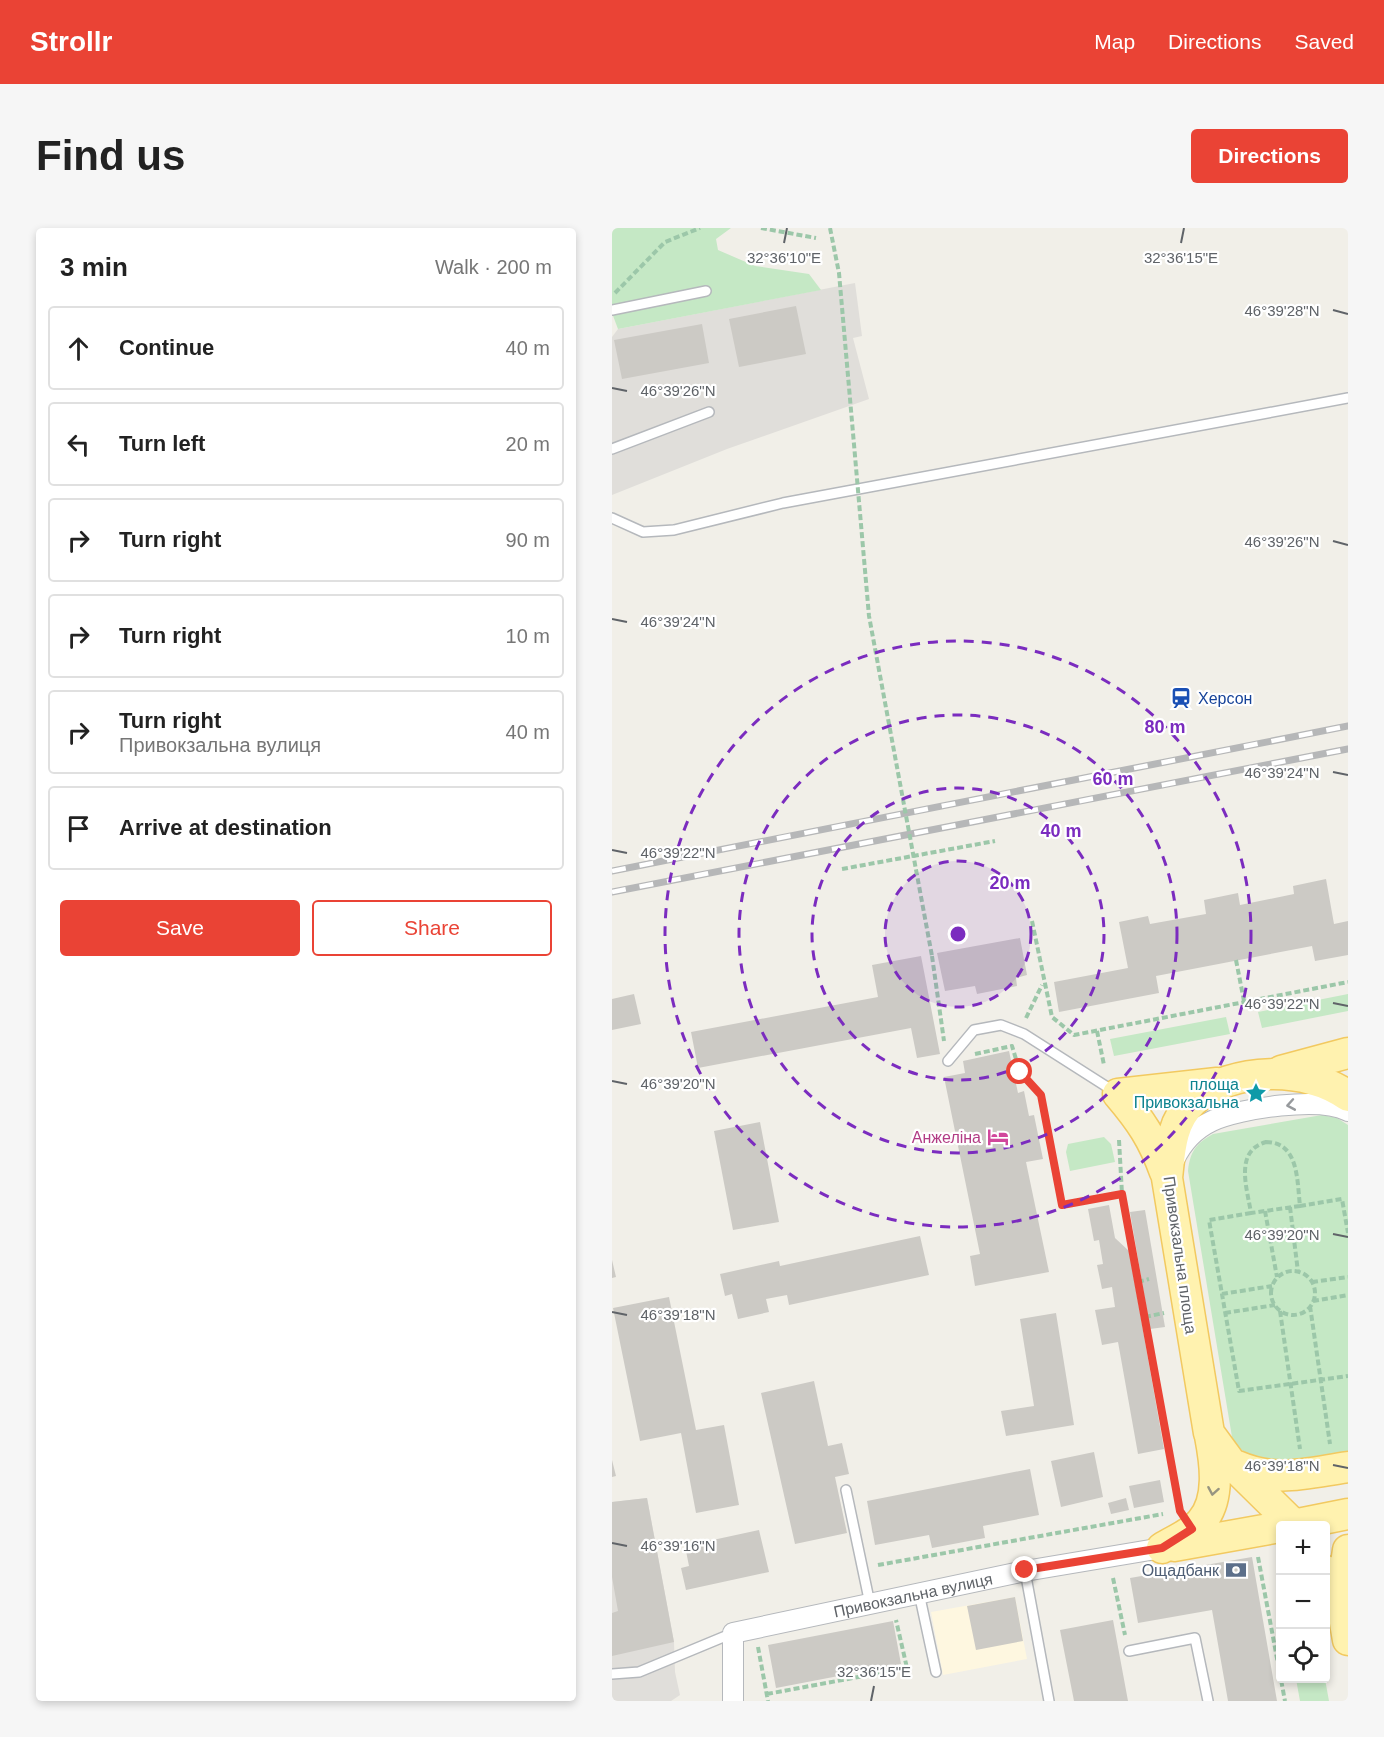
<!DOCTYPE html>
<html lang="en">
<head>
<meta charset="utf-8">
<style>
  body { margin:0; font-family:Helvetica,sans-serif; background:#f6f6f6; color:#222 }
  .controls { position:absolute; right:18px; bottom:18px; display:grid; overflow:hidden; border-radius:6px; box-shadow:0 3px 9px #0003 }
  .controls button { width:54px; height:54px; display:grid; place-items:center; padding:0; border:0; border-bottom:2px solid #e0e0e0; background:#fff; color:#222; font:30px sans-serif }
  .stop { position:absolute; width:18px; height:18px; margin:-14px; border:4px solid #ea4335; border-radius:50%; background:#fff }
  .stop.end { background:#ea4335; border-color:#fff; box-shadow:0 2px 6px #0008 }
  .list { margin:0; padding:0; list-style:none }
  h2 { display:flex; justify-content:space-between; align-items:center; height:78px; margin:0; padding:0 24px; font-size:26px }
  h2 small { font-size:20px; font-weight:400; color:#767676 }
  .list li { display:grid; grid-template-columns:39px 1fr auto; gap:18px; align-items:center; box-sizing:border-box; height:84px; margin:0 12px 12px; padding:0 12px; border:2px solid #e0e0e0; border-radius:6px }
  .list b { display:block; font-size:22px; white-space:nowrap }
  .list p { margin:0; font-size:20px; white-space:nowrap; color:#767676 }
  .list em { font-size:20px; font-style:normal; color:#767676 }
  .actions { display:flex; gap:12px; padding:18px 24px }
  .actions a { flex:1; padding:14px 0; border:2px solid #ea4335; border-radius:6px; text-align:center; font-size:21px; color:#ea4335 }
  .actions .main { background:#ea4335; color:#fff }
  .icon { flex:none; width:33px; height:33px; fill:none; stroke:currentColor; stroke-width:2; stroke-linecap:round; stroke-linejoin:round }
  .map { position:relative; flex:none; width:736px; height:1473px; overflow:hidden; border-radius:6px }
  header { display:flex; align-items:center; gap:36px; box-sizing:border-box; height:84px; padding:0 30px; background:#ea4335; color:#fff }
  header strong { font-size:28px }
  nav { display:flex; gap:33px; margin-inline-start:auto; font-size:21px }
  .intro { display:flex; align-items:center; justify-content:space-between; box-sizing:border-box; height:144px; padding:0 36px }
  h1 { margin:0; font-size:42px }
  .button { padding:15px 27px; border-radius:6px; background:#ea4335; color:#fff; font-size:21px; font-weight:700 }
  main { display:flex; gap:36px; padding:0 36px }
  aside { flex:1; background:#fff; border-radius:6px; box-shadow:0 3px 9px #0003 }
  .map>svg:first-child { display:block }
  .commercial { fill:#fef7e0 }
  .industrial { fill:#e0deda }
  .green { fill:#c5e8c5 }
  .building { fill:#cccac5 }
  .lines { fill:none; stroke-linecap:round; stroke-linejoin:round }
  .service-casing { stroke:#b5b8bc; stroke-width:12 }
  .minor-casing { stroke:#b5b8bc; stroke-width:22 }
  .primary-casing { stroke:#f2c960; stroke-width:33 }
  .path { stroke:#9cc7a9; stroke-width:4; stroke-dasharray:6 3; stroke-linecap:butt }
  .service { stroke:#fff; stroke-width:9 }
  .minor { stroke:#fff; stroke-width:20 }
  .primary { stroke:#fff2af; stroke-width:30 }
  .rail-casing { stroke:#b6b7b8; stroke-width:7 }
  .rail { stroke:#fff; stroke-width:4.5; stroke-dasharray:14; stroke-linecap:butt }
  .path-bridge { stroke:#9cc7a9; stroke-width:4; stroke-dasharray:6 3; stroke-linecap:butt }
  .oneway { stroke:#979a9d }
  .oneway2 { stroke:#979581 }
  .route { stroke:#ea4335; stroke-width:8 }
  .ticks { fill:none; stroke:#5f6368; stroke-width:2 }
  .ring { fill:none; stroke:#7b2cbf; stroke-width:3; stroke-dasharray:10 8 }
  .labels { text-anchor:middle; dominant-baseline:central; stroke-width:4.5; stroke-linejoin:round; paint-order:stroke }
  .transit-label { font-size:16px; fill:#164399; stroke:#fff; text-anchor:start }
  .culture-label { font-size:16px; fill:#0d838f; stroke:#fff; text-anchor:end }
  .hotel-label { font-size:16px; fill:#b23c85; stroke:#fff; text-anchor:end }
  .street-label { font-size:16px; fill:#5f6368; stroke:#fff }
  .service-label { font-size:16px; fill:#4e5e75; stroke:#fff; text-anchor:end }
  .ticks-label { font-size:15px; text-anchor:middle; fill:#5f6368; stroke:#fff; stroke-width:4.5; stroke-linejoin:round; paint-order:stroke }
  .centre { fill:#7b2cbf; stroke:#fff; stroke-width:3 }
  .ring-label { font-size:18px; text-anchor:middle; font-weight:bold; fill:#7b2cbf; stroke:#fff; stroke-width:4.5; stroke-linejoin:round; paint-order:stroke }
</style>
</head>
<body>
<header>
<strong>Strollr</strong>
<nav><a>Map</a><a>Directions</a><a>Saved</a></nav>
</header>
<div class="intro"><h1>Find us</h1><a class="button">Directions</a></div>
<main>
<aside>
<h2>3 min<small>Walk · 200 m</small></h2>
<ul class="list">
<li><svg class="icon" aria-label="ahead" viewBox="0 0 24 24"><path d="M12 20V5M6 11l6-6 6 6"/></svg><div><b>Continue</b></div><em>40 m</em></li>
<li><svg class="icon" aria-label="left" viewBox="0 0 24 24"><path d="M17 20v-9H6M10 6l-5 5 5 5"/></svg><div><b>Turn left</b></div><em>20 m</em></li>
<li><svg class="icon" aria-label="right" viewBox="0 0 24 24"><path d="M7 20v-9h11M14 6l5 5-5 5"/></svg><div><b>Turn right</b></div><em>90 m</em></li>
<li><svg class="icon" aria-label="right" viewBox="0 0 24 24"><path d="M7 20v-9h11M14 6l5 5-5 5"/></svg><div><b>Turn right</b></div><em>10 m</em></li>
<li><svg class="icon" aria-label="right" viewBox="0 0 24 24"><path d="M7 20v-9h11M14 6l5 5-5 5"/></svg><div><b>Turn right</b><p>Привокзальна вулиця</p></div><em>40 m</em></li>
<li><svg class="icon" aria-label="arrive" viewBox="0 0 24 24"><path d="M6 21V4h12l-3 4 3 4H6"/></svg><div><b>Arrive at destination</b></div></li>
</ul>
<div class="actions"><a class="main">Save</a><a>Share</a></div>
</aside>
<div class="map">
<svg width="736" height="1473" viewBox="0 0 736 1473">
  <rect width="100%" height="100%" fill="#f1efe8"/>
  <path class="commercial" d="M403 1369 415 1431 331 1447 319 1384Z"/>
  <path class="industrial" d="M243 55 250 108 241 110 257 171 115 221 0 267V109L6 101Z
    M35 1270 62 1414 63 1444 68 1467 59 1473H0V1274Z"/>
  <path class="green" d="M0 0H119L104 11 106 22 143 38 197 46 209 62 6 101 0 85Z
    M736 766V783L650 800 646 784Z
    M614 789 618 806 502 828 498 811Z
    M710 887 725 890 736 897V1226C695 1233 645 1253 620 1209L576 943C578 924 584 915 601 906Z
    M492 909 499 916 503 934 458 943 454 924 456 916Z
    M684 1451H713L717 1473H688Z"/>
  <path class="building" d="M184 78 194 126 127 139 117 91Z
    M90 96 97 135 10 151 2 112Z
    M714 651 722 696 736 693V727L703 733 700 718 544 748 547 765 447 784 442 754 516 740 507 694 536 688 538 696 594 686 592 672 626 665 628 677 682 666 681 658Z
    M408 710 415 747 404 750 405 758 365 766 363 758 333 763 325 725Z
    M309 728 328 826 305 830 299 800 86 840 79 804 266 769 260 737Z
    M22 766 29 796 0 802V771Z
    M397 823 406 865 412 863 417 888 422 887 431 931 414 934 437 1044 363 1058 358 1028 368 1026 332 849 353 845 351 833Z
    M148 894 167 994 121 1002 102 903Z
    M497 977 503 1010 517 1023 552 1221 526 1226 506 1114 490 1117 483 1082 503 1079 500 1059 490 1061 485 1037 491 1036 487 1012 482 1013 476 981Z
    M533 982 553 1099 538 1101 518 984Z
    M308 1008 317 1047 177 1077 175 1067 154 1071 157 1084 126 1091 120 1066 113 1068 108 1046 167 1033 168 1038Z
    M0 1032 4 1049 0 1050Z
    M57 1069 84 1202 112 1197 127 1277 84 1285 69 1205 28 1213 1 1080Z
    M444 1085 462 1197 394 1208 389 1183 422 1178 408 1091Z
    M202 1153 216 1218 230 1215 237 1246 223 1249 235 1305 183 1316 149 1165Z
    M482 1224 491 1269 449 1279 439 1233Z
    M0 1232 4 1248 0 1249Z
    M418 1241 427 1287 371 1298 373 1310 320 1320 317 1307 263 1317 255 1273Z
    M548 1252 552 1274 522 1280 517 1258Z
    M35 1270 62 1414 0 1428V1385L6 1383 0 1349V1274Z
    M514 1270 517 1282 499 1286 496 1275Z
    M147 1302 157 1344 74 1362 69 1340 77 1338 73 1318Z
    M640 1329 665 1473H616L600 1382 526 1395 518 1350Z
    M403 1369 411 1413 364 1422 355 1378Z
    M501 1392 516 1473H462L448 1402Z
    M281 1393 289 1436 164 1460 156 1417Z"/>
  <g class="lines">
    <defs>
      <path id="service" d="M0 82 94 63
        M0 221 97 184
        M0 290 31 304 62 302 171 275 736 170
        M336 833 362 802 389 797 412 806 503 864
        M234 1262 258 1376
        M413 1343 437 1473
        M307 1365 324 1444
        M517 1423 583 1410 596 1473
        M0 1446 27 1444 121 1405"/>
      <g id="minor">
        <path d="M562 932C570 915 583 901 600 893 629 880 708 868 736 883"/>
        <path id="s1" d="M121 1473V1405L413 1343 550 1320"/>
      </g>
      <path id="primary" d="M669 843 736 825
        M506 866 605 855
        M506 866C529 893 541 911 553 944
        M625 1238C664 1255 695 1245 736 1239
        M676 1298 736 1286
        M683 1298 619 1235 597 1205 555 950C558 923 559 893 581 873 620 838 695 838 736 868
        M562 1318 668 1299
        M550 1320C563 1312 579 1306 589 1294 609 1272 603 1234 598 1208
        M714 1343 729 1371 736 1412
        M729 1371 736 1322"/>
    </defs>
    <use href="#service" class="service-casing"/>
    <use href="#minor" class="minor-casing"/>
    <use href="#primary" class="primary-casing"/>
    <path class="path" d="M149 0 204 10
      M3 65 53 14 88 0
      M230 641 383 613
      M420 693 440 789 462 807 736 754
      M320 728 332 813
      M624 732 632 773
      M414 790 430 757
      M485 803 492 837
      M363 826 400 818 408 844 429 867 450 977 510 966
      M507 912 510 966 567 1277
      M654 914C687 914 685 953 688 978L639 985C635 960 622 923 654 914Z
      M688 978 730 971 736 1005
      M678 979 686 1044
      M653 983 665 1049
      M639 985 597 992 627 1163 736 1148
      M659 1065a22 22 0 1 1 44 0a22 22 0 1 1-44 0Z
      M526 1054 537 1051
      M700 1054 736 1049
      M610 1066 660 1058
      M701 1073 736 1067
      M698 1078 718 1216
      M668 1083 688 1221
      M613 1085 663 1077
      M533 1089 552 1085
      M646 1329 673 1473
      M266 1337 551 1286
      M501 1350 513 1407
      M146 1419 156 1473
      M155 1466 295 1440 284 1392"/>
    <use href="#service" class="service"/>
    <use href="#minor" class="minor"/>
    <use href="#primary" class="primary"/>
    <defs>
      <path id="rail" d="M0 643 736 498
        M0 664 736 521"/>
    </defs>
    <use href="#rail" class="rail-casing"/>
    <use href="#rail" class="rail"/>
    <path class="path-bridge" d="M218 0 227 45 257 388 320 728"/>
  </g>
  <defs><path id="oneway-chevron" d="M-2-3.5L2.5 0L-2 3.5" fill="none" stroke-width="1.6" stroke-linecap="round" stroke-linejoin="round" transform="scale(1.5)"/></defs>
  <use class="oneway" href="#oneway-chevron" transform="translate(679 877) rotate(170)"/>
  <use class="oneway2" href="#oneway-chevron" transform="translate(601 1263) rotate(100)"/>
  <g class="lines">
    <path class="route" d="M408 844 429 867 450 977 510 966 568 1283 580 1301 550 1320 413 1342"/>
  </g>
  <path class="ticks" d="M172 15 175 0M569 15 572 0M721 82 736 86M0 160 15 163M721 313 736 317M0 391 15 394M721 544 736 547M0 622 15 625M721 775 736 778M0 853 15 856M721 1006 736 1009M0 1084 15 1087M721 1237 736 1240M0 1315 15 1318M259 1473 262 1458"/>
  <circle cx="346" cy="706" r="73" fill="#7b2cbf" fill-opacity=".12"/>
  <g class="ring">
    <circle cx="346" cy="706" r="73"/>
    <circle cx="346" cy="706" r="146"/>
    <circle cx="346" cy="706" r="219"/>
    <circle cx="346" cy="706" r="293"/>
  </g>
  <defs>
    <symbol id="station-bare" viewBox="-9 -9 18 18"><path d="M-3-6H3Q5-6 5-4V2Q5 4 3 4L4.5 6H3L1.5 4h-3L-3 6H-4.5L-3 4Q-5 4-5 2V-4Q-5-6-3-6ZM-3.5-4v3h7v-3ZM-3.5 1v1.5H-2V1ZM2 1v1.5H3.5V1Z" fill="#1a4fb4" stroke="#fff" stroke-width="2.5" paint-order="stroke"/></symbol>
    <symbol id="sight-bare" viewBox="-9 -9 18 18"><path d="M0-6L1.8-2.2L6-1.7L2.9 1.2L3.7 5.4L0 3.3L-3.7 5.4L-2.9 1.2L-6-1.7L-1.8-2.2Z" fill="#0f9aa8" stroke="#fff" stroke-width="2.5" paint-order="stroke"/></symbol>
    <symbol id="hotel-bare" viewBox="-9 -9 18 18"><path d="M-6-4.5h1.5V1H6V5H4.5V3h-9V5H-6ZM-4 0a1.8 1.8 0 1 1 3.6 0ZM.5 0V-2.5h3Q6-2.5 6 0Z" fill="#d1479c" stroke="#fff" stroke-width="2.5" paint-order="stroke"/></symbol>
    <symbol id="bank-bare" viewBox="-9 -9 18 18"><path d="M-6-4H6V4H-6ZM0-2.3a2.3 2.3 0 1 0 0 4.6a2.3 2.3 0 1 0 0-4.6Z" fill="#5c6f8a" stroke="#fff" stroke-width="2.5" paint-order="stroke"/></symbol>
  </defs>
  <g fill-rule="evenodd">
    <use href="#station-bare" x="554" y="455" width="30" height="30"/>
    <use href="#sight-bare" x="629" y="850" width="30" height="30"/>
    <use href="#hotel-bare" x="371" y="894" width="30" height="30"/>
    <use href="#bank-bare" x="609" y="1327" width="30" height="30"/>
  </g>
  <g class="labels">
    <g class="transit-label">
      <text x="586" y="470">Херсон</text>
    </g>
    <g class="culture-label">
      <text x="627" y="856">площа<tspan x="627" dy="18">Привокзальна</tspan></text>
    </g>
    <g class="hotel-label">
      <text x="369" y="909">Анжеліна</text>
    </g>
    <g class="street-label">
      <text transform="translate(568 1027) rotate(82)">Привокзальна площа</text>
      <text stroke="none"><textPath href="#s1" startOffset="252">Привокзальна вулиця</textPath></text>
    </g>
    <g class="service-label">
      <text x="607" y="1342">Ощадбанк</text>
    </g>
  </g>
  <g class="ticks-label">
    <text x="172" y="35">32°36'10"E</text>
    <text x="569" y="35">32°36'15"E</text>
    <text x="670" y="88">46°39'28"N</text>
    <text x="66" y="168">46°39'26"N</text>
    <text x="670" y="319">46°39'26"N</text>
    <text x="66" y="399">46°39'24"N</text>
    <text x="670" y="550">46°39'24"N</text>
    <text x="66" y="630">46°39'22"N</text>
    <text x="670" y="781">46°39'22"N</text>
    <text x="66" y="861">46°39'20"N</text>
    <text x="670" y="1012">46°39'20"N</text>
    <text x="66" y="1092">46°39'18"N</text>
    <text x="670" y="1243">46°39'18"N</text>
    <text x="66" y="1323">46°39'16"N</text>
    <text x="262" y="1449">32°36'15"E</text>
  </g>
  <circle cx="346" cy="706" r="9" class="centre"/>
  <g class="ring-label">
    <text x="553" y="505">80 m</text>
    <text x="501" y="557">60 m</text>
    <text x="449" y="609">40 m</text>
    <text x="398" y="661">20 m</text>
  </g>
</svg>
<div class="controls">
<button>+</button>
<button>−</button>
<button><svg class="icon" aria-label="locate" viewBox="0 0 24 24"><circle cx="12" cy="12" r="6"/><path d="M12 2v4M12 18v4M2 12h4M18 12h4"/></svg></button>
</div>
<div class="stop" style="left:408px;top:844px"></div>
<div class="stop end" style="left:413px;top:1342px"></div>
</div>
</main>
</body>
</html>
